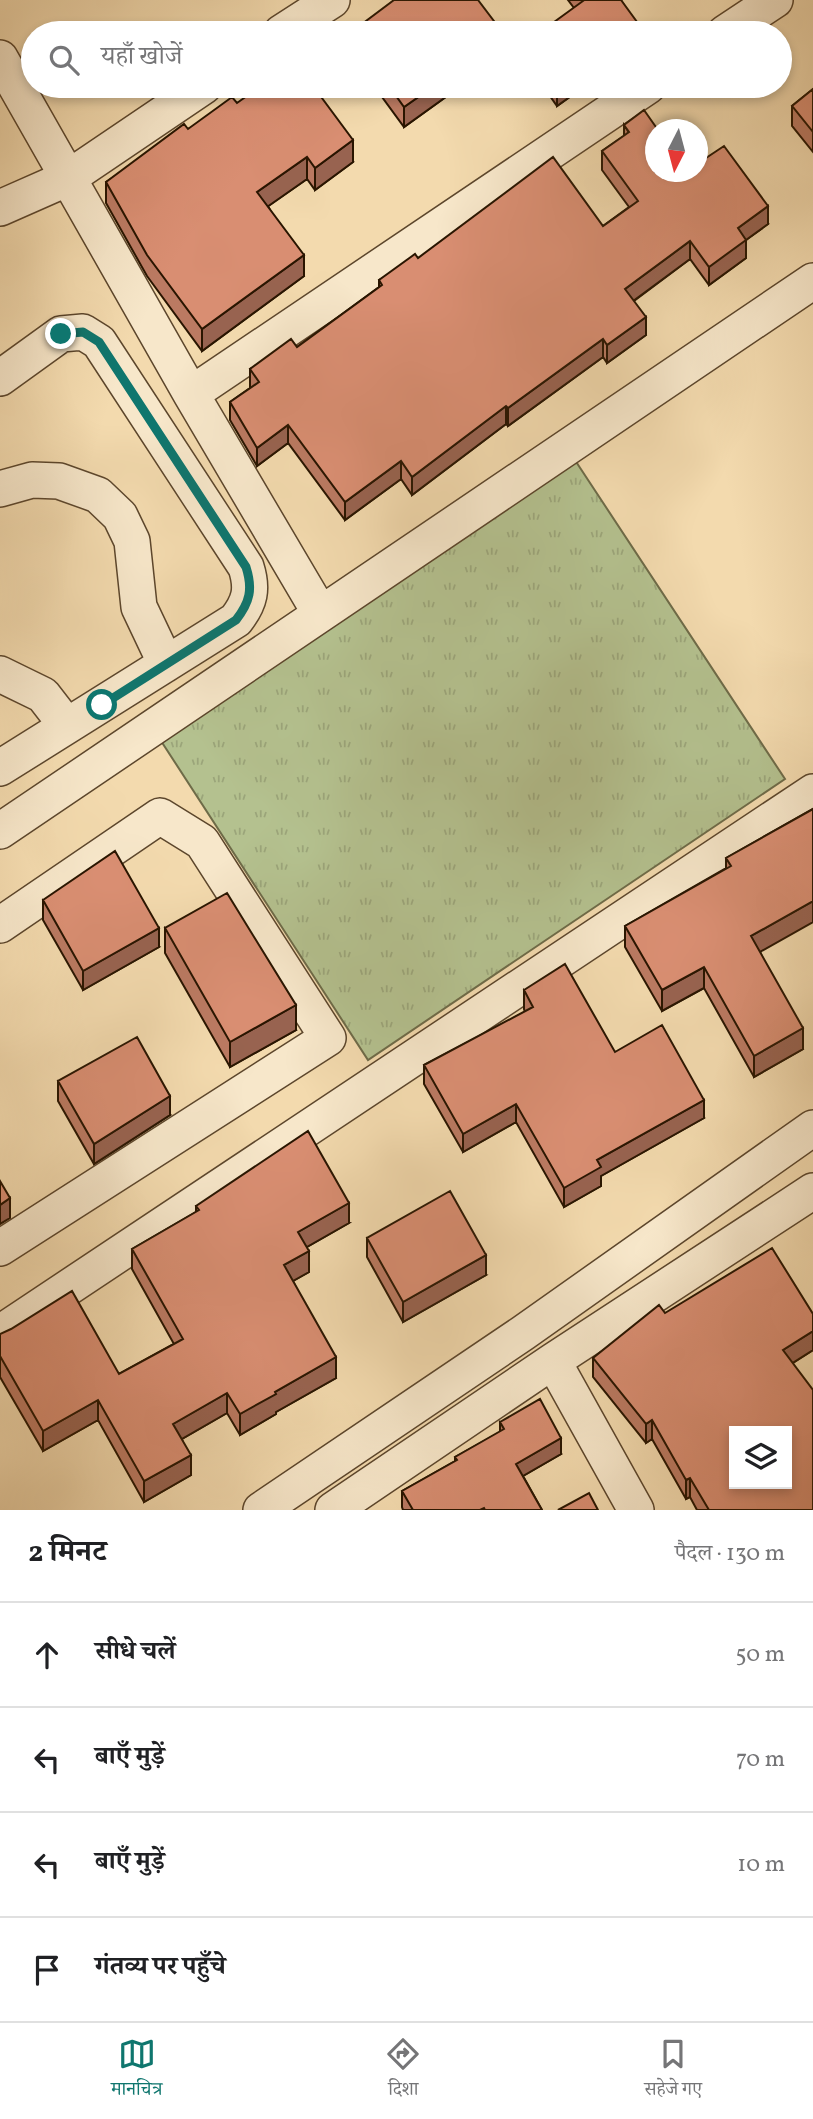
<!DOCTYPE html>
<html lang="hi">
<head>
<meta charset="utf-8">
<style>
  body { margin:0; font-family:Vollkorn,"Noto Serif Devanagari",serif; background:#f2f2f2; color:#202124 }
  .controls { position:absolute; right:21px; bottom:21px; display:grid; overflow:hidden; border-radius:0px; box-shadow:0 4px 10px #0003 }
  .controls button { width:63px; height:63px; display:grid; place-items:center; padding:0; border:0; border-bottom:2px solid #e0e0e0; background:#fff; color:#202124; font:35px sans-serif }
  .compass { position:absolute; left:645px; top:119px; width:63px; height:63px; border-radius:50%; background:#fff; box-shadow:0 4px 10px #0003; rotate:186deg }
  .stop { position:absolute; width:21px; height:21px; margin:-16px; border:5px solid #0f766e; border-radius:50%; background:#fff }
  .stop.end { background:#0f766e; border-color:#fff; box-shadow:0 2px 7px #0008 }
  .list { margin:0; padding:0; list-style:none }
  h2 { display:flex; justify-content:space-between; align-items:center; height:91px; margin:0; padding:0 28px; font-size:30px }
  h2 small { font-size:23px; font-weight:400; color:#757577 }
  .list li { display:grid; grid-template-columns:46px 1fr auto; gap:21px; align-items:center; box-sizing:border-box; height:105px; padding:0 28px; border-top:2px solid #e0e0e0 }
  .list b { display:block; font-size:26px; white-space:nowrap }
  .list em { font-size:23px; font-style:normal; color:#757577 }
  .icon { flex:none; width:38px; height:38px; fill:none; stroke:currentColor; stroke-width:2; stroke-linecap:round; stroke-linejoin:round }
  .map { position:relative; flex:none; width:813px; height:1510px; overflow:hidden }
  .search { position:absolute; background:#fff; box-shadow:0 4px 10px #0003; left:21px; right:21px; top:21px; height:77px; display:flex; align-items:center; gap:18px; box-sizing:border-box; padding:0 24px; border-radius:38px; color:#757577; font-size:26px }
  .sheet { height:511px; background:#fff }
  nav { display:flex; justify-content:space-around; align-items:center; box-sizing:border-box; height:98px; border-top:2px solid #e0e0e0; background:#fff; font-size:19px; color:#757577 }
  nav a { display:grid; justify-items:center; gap:4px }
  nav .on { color:#0f766e }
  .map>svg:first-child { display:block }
  .grass { fill:url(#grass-tufts); stroke:#6e6b48; stroke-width:2 }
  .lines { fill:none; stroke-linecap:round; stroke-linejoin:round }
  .minor-casing { stroke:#5c462c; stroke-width:38 }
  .minor { stroke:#f7e7ca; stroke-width:35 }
  .wall { fill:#bb7a62; stroke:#291500; stroke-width:2 }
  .shaded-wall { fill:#986350; stroke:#291500; stroke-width:2 }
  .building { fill:#d98e72; stroke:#291500; stroke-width:2; fill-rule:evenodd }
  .route { stroke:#0f766e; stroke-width:9 }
</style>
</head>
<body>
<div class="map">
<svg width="813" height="1510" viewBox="0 0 813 1510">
  <defs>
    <pattern id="grass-tufts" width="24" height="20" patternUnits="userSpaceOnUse" patternTransform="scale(1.75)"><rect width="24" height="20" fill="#b4c18f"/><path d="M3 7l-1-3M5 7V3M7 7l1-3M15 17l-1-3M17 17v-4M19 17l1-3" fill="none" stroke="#9ba57a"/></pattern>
  </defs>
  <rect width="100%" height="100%" fill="#f3daae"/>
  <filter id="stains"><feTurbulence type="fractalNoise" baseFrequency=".00286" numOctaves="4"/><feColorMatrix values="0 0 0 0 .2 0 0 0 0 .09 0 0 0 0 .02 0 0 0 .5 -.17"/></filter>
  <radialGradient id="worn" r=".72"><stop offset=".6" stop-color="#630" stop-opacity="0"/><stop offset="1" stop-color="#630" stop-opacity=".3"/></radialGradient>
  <path class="grass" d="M567 448 785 779 368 1060 152 727Z"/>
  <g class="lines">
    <defs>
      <path id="minor" d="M281 33 332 0
        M725 33 775 0
        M0 58 191 394 320 613
        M0 208 68 178 204 86
        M0 378 61 334 83 332 99 342 246 567C253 589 250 602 236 620L0 768
        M191 394 648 86
        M0 489 32 480 59 481 98 495 120 516 132 541 139 607 166 664
        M0 674 43 695 67 726
        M0 831 813 281
        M0 925 160 816 202 842 328 1038 0 1248
        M0 1333 813 792
        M553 1361 636 1510
        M261 1510 523 1333 813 1128
        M333 1510 553 1361 813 1191"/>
    </defs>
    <use href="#minor" class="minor-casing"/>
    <use href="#minor" class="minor"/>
  </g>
  <path class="wall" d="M568 0H621L640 33 574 8Z
    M374 86H461L404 127Z
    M543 86H585L557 106Z
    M813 89V152L792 126V106Z
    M237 103 353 162 315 190 307 179 268 206 304 276 202 351 147 276 106 203V182L188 129Z
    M624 125 655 172 768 224 746 240V258L709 285 690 259 634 301 646 335 607 363 603 357 508 426 506 424 412 495 401 479 345 520 288 443 257 466 230 420V402L250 388V369L297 347 379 287V280L418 258 603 226 629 207 602 170V151L624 136Z
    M813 809 760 952 803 1049 754 1077 704 988 662 1011 625 947V926L726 868V858Z
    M43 900 159 947 83 990 43 920Z
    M165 928 296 1030 230 1067 165 953Z
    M524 990 615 1052 704 1118 601 1176V1186L564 1207 516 1122 463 1152 424 1084V1065L525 1012 524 1009Z
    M58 1081 170 1115 94 1164 58 1101Z
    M196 1206 349 1223 307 1247 309 1272 293 1281 336 1378 276 1412V1414L240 1435 227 1413 182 1439 191 1475 144 1502 98 1420 43 1451 0 1377V1334L119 1374 174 1344 132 1269V1249L196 1212Z
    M367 1238 486 1275 403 1322 367 1257Z
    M665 1313 813 1314V1350L793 1363 813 1510H697L690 1497 686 1499 652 1439 646 1443 593 1377V1358Z
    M500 1422 561 1454 523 1476 542 1510H403L402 1507V1491L455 1461V1457L500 1432Z"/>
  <path class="shaded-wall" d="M640 26V33H631Z
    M434 86H461L404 127V107Z
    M559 86H585L557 106V87Z
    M353 140V162L315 190V168Z
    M307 157V179L257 214V192Z
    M768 206V224L746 240V258L709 285V267L738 228Z
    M690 241V259L625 307V289Z
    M304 255V276L202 351V329Z
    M646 317V335L607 363V345Z
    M603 339V357L508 426V408Z
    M506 406V424L412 495V477Z
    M288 425V443L257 466V448Z
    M401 461V479L345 520V502Z
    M813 901V922L751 957V936Z
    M159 928V947L83 990V971Z
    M704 967V988L662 1011V990Z
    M296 1005V1030L230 1067V1042Z
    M803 1028V1049L754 1077V1056Z
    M170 1096V1115L94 1164V1144Z
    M704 1100V1118L601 1176V1186L564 1207V1188L597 1160Z
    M516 1104V1122L463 1152V1134Z
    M10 1198V1218L0 1224V1205Z
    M349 1203V1223L298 1252V1232Z
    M309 1251V1272L284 1286V1265Z
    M486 1255V1275L403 1322V1302Z
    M813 1331V1350L783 1369V1350Z
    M336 1357V1378L276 1412V1414L240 1435V1414L275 1392Z
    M227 1393V1413L173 1444V1424Z
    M98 1400V1420L43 1451V1431Z
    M652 1420V1439L646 1443V1424Z
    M561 1438V1454L516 1480V1464Z
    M191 1455V1475L144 1502V1481Z
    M690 1478V1497L686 1499V1480Z"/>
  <path class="building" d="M394 0H478L503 33H350Z
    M582 0H621L640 26 631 33H539L583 1Z
    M261 86H313L353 140 315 168 307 157 257 192 304 255 202 329 147 255 106 182 184 124 188 129 232 97 237 103Z
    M389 86H434L404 107Z
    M813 89V132L792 106Z
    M644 110 658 130H655V172H697V164L724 146 768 206 738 228 746 240 709 267 690 241 625 289 646 317 607 345 603 339 508 408 506 406 412 477 401 461 345 502 288 425 257 448 230 402 259 382 250 369 291 339 297 347 382 285 379 280 415 254 418 258 553 157 603 226 638 201 602 151 629 132 624 125Z
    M813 809V901L751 936 803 1028 754 1056 704 967 662 990 625 926 731 866 726 858Z
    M115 851 159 928 83 971 43 900Z
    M227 893 296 1005 230 1042 165 928Z
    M565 964 615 1052 662 1025 704 1100 597 1160 601 1167 564 1188 516 1104 463 1134 424 1065 533 1007 524 990Z
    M137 1037 170 1096 94 1144 58 1081Z
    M308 1131 349 1203 298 1232 309 1251 284 1265 336 1357 275 1392 276 1394 240 1414 227 1393 173 1424 191 1455 144 1481 98 1400 43 1431 0 1356V1334L11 1329 72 1291 119 1374 183 1339 132 1249 199 1210 196 1206Z
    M0 1181 10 1198 0 1205Z
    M450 1191 486 1255 403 1302 367 1238Z
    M772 1248 813 1314V1331L783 1350 813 1390V1510H709L690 1478 686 1480 652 1420 646 1424 593 1358 659 1305 665 1313ZM734 1431H787V1484H734Z
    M540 1399 561 1438 516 1464 542 1510H485L484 1508 480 1510H413L402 1491 457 1460 455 1457 504 1429 500 1422Z
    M589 1493 598 1510H558Z"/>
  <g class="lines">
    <path class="route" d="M61 334 83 332 99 342 246 567C253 589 250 602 236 620L102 705"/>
  </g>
  <rect width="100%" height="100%" filter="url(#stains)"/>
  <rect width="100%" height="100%" fill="url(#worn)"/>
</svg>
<div class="controls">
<button><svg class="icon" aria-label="layers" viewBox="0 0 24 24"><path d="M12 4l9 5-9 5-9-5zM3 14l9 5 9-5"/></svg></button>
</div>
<svg class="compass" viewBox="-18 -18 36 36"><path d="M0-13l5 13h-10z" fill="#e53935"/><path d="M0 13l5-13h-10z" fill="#757577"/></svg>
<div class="stop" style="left:102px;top:705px"></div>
<div class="stop end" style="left:61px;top:334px"></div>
<div class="search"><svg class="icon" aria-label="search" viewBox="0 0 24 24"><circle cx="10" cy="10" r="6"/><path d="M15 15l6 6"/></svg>यहाँ खोजें</div>
</div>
<section class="sheet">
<h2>2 मिनट<small>पैदल · 130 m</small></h2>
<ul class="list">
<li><svg class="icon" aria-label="ahead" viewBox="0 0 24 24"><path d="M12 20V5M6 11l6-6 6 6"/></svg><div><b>सीधे चलें</b></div><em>50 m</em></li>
<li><svg class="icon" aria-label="left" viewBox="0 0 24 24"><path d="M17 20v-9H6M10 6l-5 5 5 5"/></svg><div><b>बाएँ मुड़ें</b></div><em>70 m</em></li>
<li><svg class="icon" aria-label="left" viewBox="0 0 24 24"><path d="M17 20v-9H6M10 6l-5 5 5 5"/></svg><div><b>बाएँ मुड़ें</b></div><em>10 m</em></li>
<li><svg class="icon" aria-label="arrive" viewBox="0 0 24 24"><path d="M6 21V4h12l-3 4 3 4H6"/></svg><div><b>गंतव्य पर पहुँचे</b></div></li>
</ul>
</section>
<nav>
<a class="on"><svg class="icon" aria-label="map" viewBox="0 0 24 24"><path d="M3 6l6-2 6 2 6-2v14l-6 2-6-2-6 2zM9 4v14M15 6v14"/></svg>मानचित्र</a>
<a><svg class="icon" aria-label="directions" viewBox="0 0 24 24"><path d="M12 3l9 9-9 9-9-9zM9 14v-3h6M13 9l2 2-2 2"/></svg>दिशा</a>
<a><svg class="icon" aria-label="saved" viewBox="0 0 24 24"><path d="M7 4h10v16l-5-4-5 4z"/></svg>सहेजे गए</a>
</nav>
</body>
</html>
